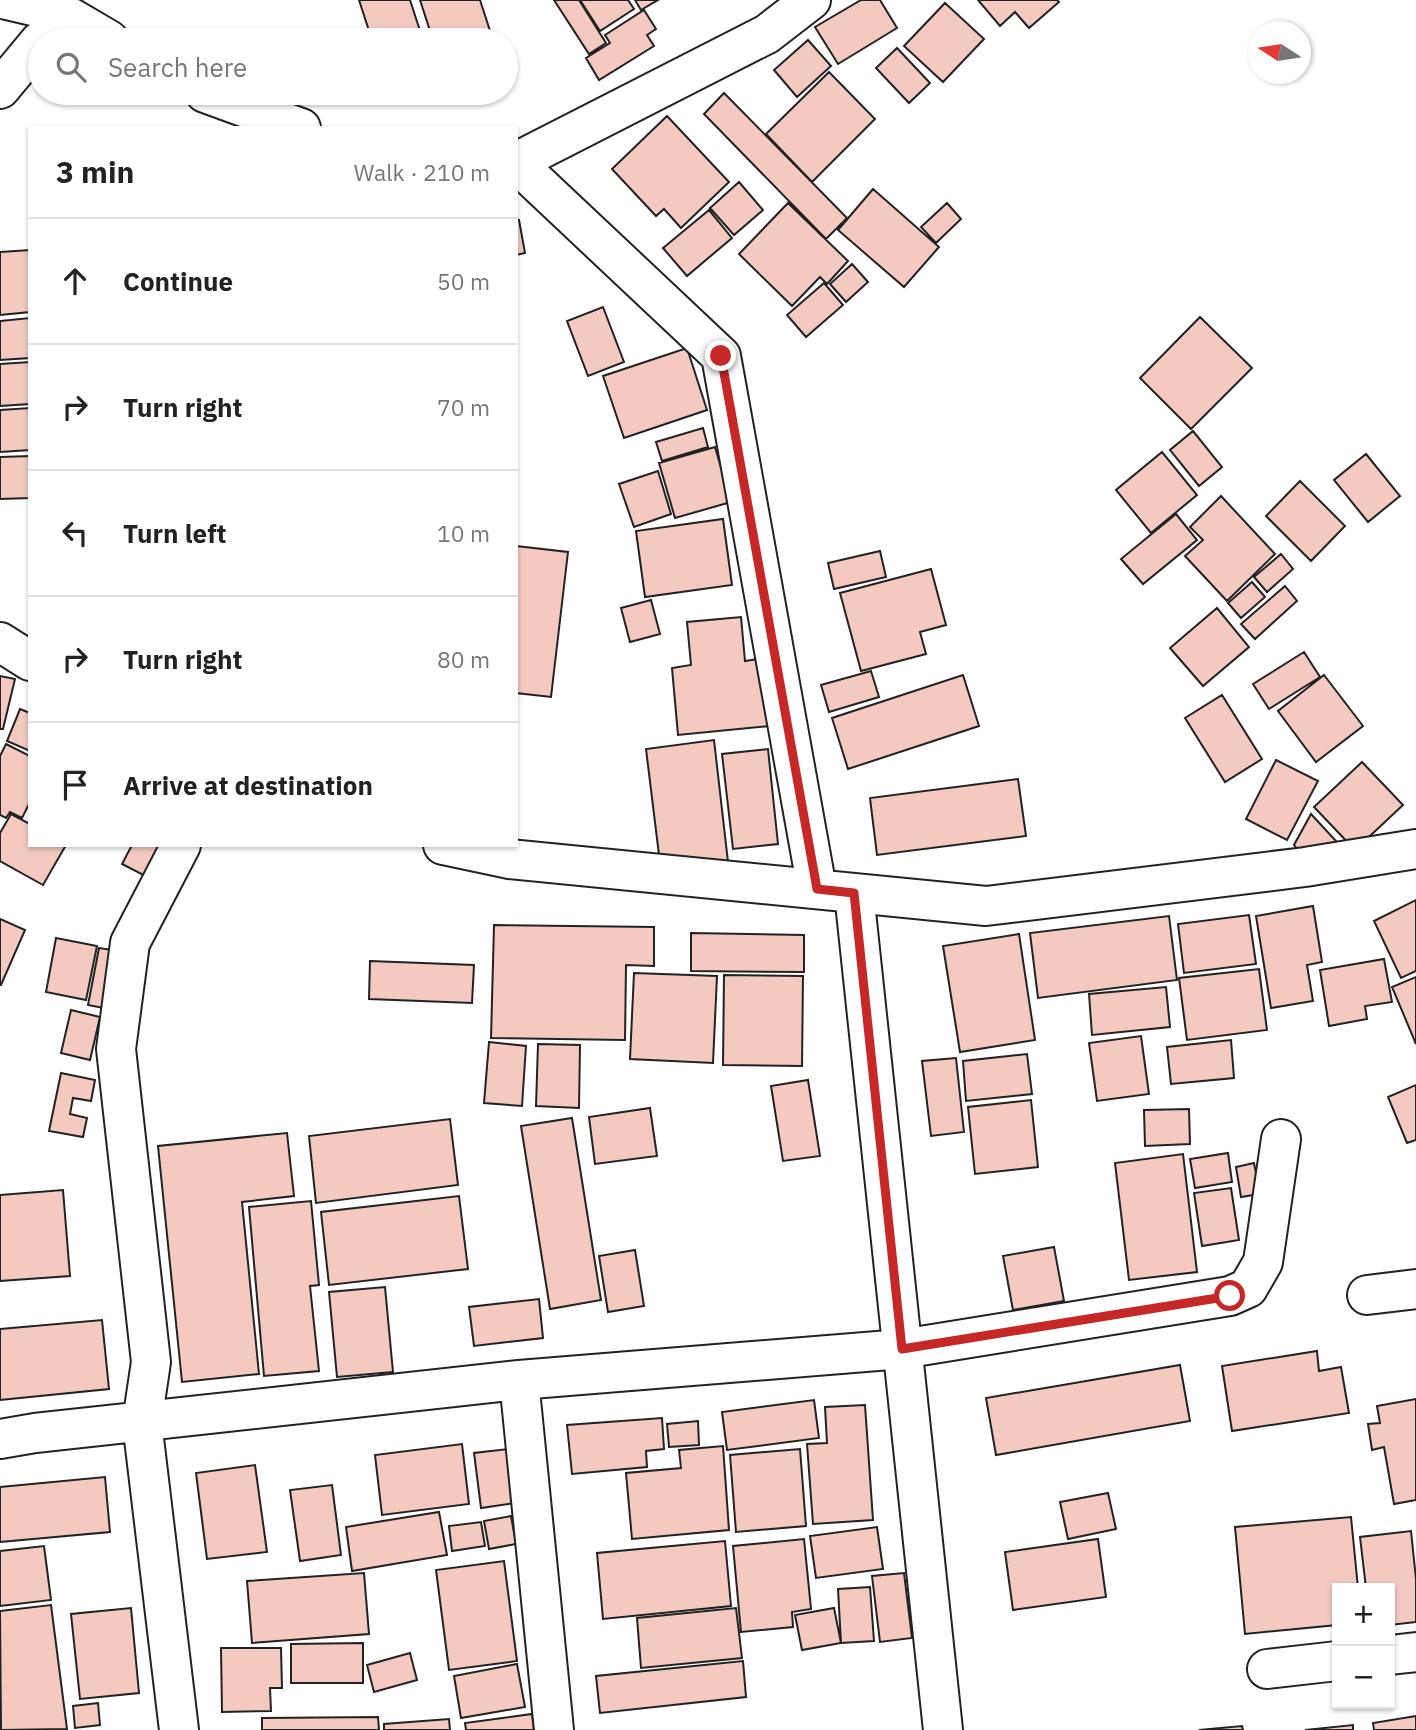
<!DOCTYPE html>
<html lang="en">
<head>
<meta charset="utf-8">
<style>
  body { margin:0; font-family:"IBM Plex Sans",sans-serif; background:#f2f2f2; color:#222 }
  .controls { position:absolute; right:21px; bottom:21px; display:grid; overflow:hidden; border-radius:0px; box-shadow:0 2px 5px #0004 }
  .controls button { width:63px; height:63px; display:grid; place-items:center; padding:0; border:0; border-bottom:2px solid #e0e0e0; background:#fff; color:#222; font:35px sans-serif }
  .compass { position:absolute; left:1248px; top:21px; width:63px; height:63px; border-radius:50%; background:#fff; box-shadow:0 2px 5px #0004; rotate:282deg }
  .stop { position:absolute; width:21px; height:21px; margin:-16px; border:5px solid #c62828; border-radius:50%; background:#fff }
  .stop.end { background:#c62828; border-color:#fff; box-shadow:0 2px 7px #0008 }
  .list { margin:0; padding:0; list-style:none }
  h2 { display:flex; justify-content:space-between; align-items:center; height:91px; margin:0; padding:0 28px; font-size:30px }
  h2 small { font-size:23px; font-weight:400; color:#767676 }
  .list li { display:grid; grid-template-columns:46px 1fr auto; gap:21px; align-items:center; box-sizing:border-box; height:126px; padding:0 28px; border-top:2px solid #e0e0e0 }
  .list b { display:block; font-size:26px; white-space:nowrap }
  .list em { font-size:23px; font-style:normal; color:#767676 }
  .icon { flex:none; width:38px; height:38px; fill:none; stroke:currentColor; stroke-width:2; stroke-linecap:round; stroke-linejoin:round }
  .map { position:relative; flex:none; width:1416px; height:1730px; overflow:hidden }
  .search { position:absolute; background:#fff; box-shadow:0 2px 5px #0004; left:28px; top:28px; width:490px; height:77px; display:flex; align-items:center; gap:18px; box-sizing:border-box; padding:0 24px; border-radius:38px; color:#767676; font-size:26px }
  .panel { position:absolute; background:#fff; box-shadow:0 2px 5px #0004; left:28px; top:126px; width:490px; height:721px; border-radius:0px }
  .map>svg:first-child { display:block }
  .building { fill:#f3c9c0; stroke:#222; stroke-width:2 }
  .lines { fill:none; stroke-linecap:round; stroke-linejoin:round }
  .street-casing { stroke:#222; stroke-width:42 }
  .street { stroke:#fff; stroke-width:38 }
  .route { stroke:#c62828; stroke-width:9 }
</style>
</head>
<body>
<div class="map">
<svg width="1416" height="1730" viewBox="0 0 1416 1730">
  <rect width="100%" height="100%" fill="#fff"/>
  <path class="building" d="M359 0H410L423 40H372Z
    M420 0H480L493 40H433Z
    M554 0H579L606 43 589 54Z
    M580 0H628L634 9 600 31Z
    M635 0H658L641 10Z
    M861 0H880L897 28 838 64 815 27Z
    M978 0H1057L1059 2 1029 28 1015 12 1000 26Z
    M945 3 984 39 943 82 904 46Z
    M644 10 656 29 647 35 654 46 599 80 586 58 610 43 605 35Z
    M808 40 831 66 797 97 774 70Z
    M897 48 930 83 909 103 876 68Z
    M829 72 875 119 812 182 766 134Z
    M724 93 847 218 826 239 704 114Z
    M667 116 729 182 681 228 664 209 656 216 612 169Z
    M739 182 763 210 734 235 710 208Z
    M873 189 939 247 904 287 838 230Z
    M788 203 848 261 827 284 820 277 792 306 739 254Z
    M947 203 961 219 936 243 921 227Z
    M709 210 732 238 687 276 663 248Z
    M516 220H519L525 253 516 255Z
    M30 250V312L0 315V252Z
    M852 264 868 282 846 302 830 284Z
    M824 283 843 305 806 337 787 315Z
    M603 307 624 362 588 376 567 321Z
    M1200 317 1252 368 1191 429 1140 378Z
    M30 318V358L0 360V321Z
    M687 348 707 410 624 438 603 376Z
    M30 362V404L0 406V364Z
    M30 408V450L0 452V410Z
    M703 428 708 447 662 461 656 442Z
    M1193 431 1222 467 1199 486 1170 450Z
    M715 447 731 502 675 518 659 463Z
    M1162 452 1197 495 1151 533 1116 490Z
    M1366 454 1400 496 1368 522 1334 480Z
    M30 456V498L0 499V457Z
    M658 471 671 514 634 527 619 484Z
    M1300 481 1345 526 1311 561 1266 516Z
    M1221 496 1275 554 1227 601 1185 556 1203 540 1190 527Z
    M1176 514 1197 540 1143 584 1121 559Z
    M723 519 732 585 645 597 636 531Z
    M516 546 568 552 551 697 516 693Z
    M880 551 886 577 834 589 828 563Z
    M1281 554 1293 569 1267 592 1254 577Z
    M931 569 946 625 920 632 926 654 861 671 840 593Z
    M1252 582 1265 597 1241 618 1228 603Z
    M1285 586 1297 601 1255 639 1241 624Z
    M651 600 660 634 630 642 621 608Z
    M1217 608 1249 647 1203 686 1170 648Z
    M741 617 745 661 764 658 770 726 678 735 672 668 691 665 687 622Z
    M1304 652 1320 677 1269 709 1253 684Z
    M871 671 879 697 829 712 821 685Z
    M963 675 979 726 848 769 832 718Z
    M1324 675 1363 726 1316 762 1278 711Z
    M0 676 15 679 3 729H0Z
    M1222 695 1262 759 1225 782 1185 718Z
    M20 709 30 713V751L7 741Z
    M714 740 728 862 661 871 646 749Z
    M6 744 30 756V802L22 818 10 812 6 818 0 815V756Z
    M768 749 778 844 733 849 722 754Z
    M1276 760 1318 781 1287 840 1246 819Z
    M1362 762 1403 805 1355 850 1314 807Z
    M1018 779 1026 836 877 855 870 798Z
    M11 814 30 824V845H66L43 885 0 861V833Z
    M1311 814 1336 841 1306 860 1294 845Z
    M132 845H175L157 882 122 864Z
    M1416 900V971L1401 978 1374 921Z
    M1313 906 1322 962 1307 965 1313 1001 1271 1008 1256 916Z
    M1249 915 1256 964 1184 973 1178 924Z
    M1169 916 1177 980 1038 998 1030 933Z
    M0 919 25 930 1 985H0Z
    M494 925 654 927V966L626 965 625 1040 491 1038Z
    M691 933 804 935V972L691 971Z
    M1019 934 1035 1040 960 1052 943 946Z
    M56 938 97 946 86 1000 46 992Z
    M99 948 125 952 114 1010 88 1005Z
    M1384 959 1392 1002 1365 1006 1367 1019 1329 1026 1320 970Z
    M370 961 474 965 472 1003 369 999Z
    M1259 969 1267 1030 1187 1040 1179 978Z
    M634 973 717 976 713 1063 630 1059Z
    M724 975 803 976 802 1066 723 1065Z
    M1416 977V1044L1392 987Z
    M1166 987 1170 1027 1092 1035 1089 994Z
    M71 1010 100 1017 90 1060 61 1053Z
    M1141 1036 1149 1094 1097 1101 1089 1043Z
    M1231 1040 1234 1078 1171 1084 1167 1047Z
    M489 1042 526 1046 522 1106 484 1103Z
    M538 1044 580 1045 579 1108 536 1106Z
    M1027 1054 1032 1094 966 1101 963 1061Z
    M956 1058 964 1132 931 1136 922 1061Z
    M61 1073 95 1080 91 1101 73 1098 70 1114 87 1118 83 1137 49 1131Z
    M808 1080 820 1156 783 1161 771 1086Z
    M1416 1085V1140L1407 1143 1388 1097Z
    M1031 1100 1038 1167 975 1174 968 1107Z
    M650 1108 657 1156 595 1164 589 1117Z
    M1189 1109 1190 1144 1145 1146 1144 1110Z
    M572 1118 601 1300 550 1309 521 1126Z
    M450 1119 458 1185 316 1203 309 1136Z
    M287 1133 294 1196 242 1202 259 1374 182 1382 158 1146Z
    M1228 1153 1232 1182 1195 1188 1190 1159Z
    M1183 1154 1197 1272 1129 1280 1115 1163Z
    M1254 1163 1260 1194 1241 1197 1236 1167Z
    M1231 1188 1239 1240 1202 1246 1194 1193Z
    M63 1190 70 1276 0 1281V1195Z
    M459 1196 468 1269 329 1285 321 1212Z
    M311 1201 319 1285 310 1286 319 1371 264 1376 249 1207Z
    M1054 1247 1064 1301 1013 1310 1003 1256Z
    M635 1250 644 1306 608 1312 599 1256Z
    M385 1287 393 1372 337 1377 329 1292Z
    M539 1299 543 1338 474 1346 469 1307Z
    M102 1320 109 1389 0 1400V1329Z
    M1317 1351 1319 1371 1341 1367 1349 1413 1232 1431 1222 1366Z
    M1180 1365 1190 1421 996 1455 986 1398Z
    M1416 1399V1500L1394 1504 1384 1447 1372 1450 1368 1424 1380 1423 1377 1406Z
    M814 1400 819 1438 727 1450 722 1412Z
    M865 1405 873 1520 813 1524 807 1444 827 1443 825 1407Z
    M662 1418 664 1449 646 1451 647 1467 572 1474 567 1425Z
    M698 1421 699 1445 669 1447 667 1424Z
    M462 1444 469 1504 382 1515 375 1455Z
    M723 1446 729 1530 632 1539 626 1473 681 1468 679 1450Z
    M508 1449 515 1503 481 1508 474 1453Z
    M800 1449 806 1526 736 1532 730 1455Z
    M255 1465 267 1552 207 1559 196 1473Z
    M105 1477 110 1532 0 1542V1487Z
    M332 1485 341 1555 300 1561 290 1490Z
    M1108 1493 1116 1529 1068 1539 1060 1502Z
    M439 1512 447 1555 352 1571 346 1527Z
    M511 1516 516 1544 489 1549 484 1521Z
    M1351 1517 1358 1588H1337V1625L1245 1634 1235 1527Z
    M481 1522 485 1546 452 1551 449 1526Z
    M877 1527 883 1569 816 1578 810 1536Z
    M1411 1531 1416 1579V1622L1390 1625V1588H1366L1360 1537Z
    M804 1539 811 1609 792 1612 793 1627 741 1632 733 1546Z
    M1098 1539 1106 1597 1013 1610 1005 1552Z
    M725 1541 731 1606 603 1619 597 1553Z
    M44 1546 51 1600 0 1606V1551Z
    M504 1561 517 1661 449 1670 436 1570Z
    M364 1573 369 1634 252 1643 247 1581Z
    M904 1573 912 1638 880 1642 872 1576Z
    M870 1587 874 1641 841 1643 838 1589Z
    M51 1605 67 1729 1 1730 0 1611Z
    M131 1608 139 1693 80 1699 71 1614Z
    M736 1608 742 1658 641 1668 637 1618Z
    M834 1608 841 1643 802 1650 795 1615Z
    M363 1643V1683H291V1644Z
    M221 1648H281L282 1688H270L271 1711 222 1712Z
    M410 1653 417 1680 374 1692 367 1665Z
    M743 1661 746 1697 600 1713 596 1676Z
    M517 1664 525 1707 461 1718 454 1676Z
    M98 1703 100 1725 75 1728 73 1706Z
    M532 1714 534 1730H466L465 1723Z
    M1416 1716V1730H1374L1373 1723Z
    M378 1717 379 1730H262V1718Z
    M449 1719 450 1730H384V1724Z
    M1353 1725V1730H1305Z
    M1242 1726 1243 1730H1199Z"/>
  <g class="lines">
    <defs>
      <path id="street" d="M7 0 63 13 109 40
        M0 89 40 41
        M205 93 301 128
        M516 162 767 34 811 0
        M516 163 721 356 817 889
        M0 642 30 661
        M443 845 509 859 986 906 1305 867 1416 849
        M854 893 943 1730
        M1367 1295 1416 1289
        M519 1380 554 1730
        M0 1439 35 1433 519 1380 902 1349 1230 1296 1248 1288 1263 1262 1281 1139
        M1390 1655 1416 1652
        M1267 1669 1337 1661
        M179 1730 142 1422 151 1362 116 1049 130 943 181 845"/>
    </defs>
    <use href="#street" class="street-casing"/>
    <use href="#street" class="street"/>
  </g>
  <g class="lines">
    <path class="route" d="M721 356 817 889 854 893 902 1349 1230 1296"/>
  </g>
</svg>
<div class="controls">
<button>+</button>
<button>−</button>
</div>
<svg class="compass" viewBox="-18 -18 36 36"><path d="M0-13l5 13h-10z" fill="#e53935"/><path d="M0 13l5-13h-10z" fill="#767676"/></svg>
<div class="stop" style="left:1230px;top:1296px"></div>
<div class="stop end" style="left:721px;top:356px"></div>
<div class="search"><svg class="icon" aria-label="search" viewBox="0 0 24 24"><circle cx="10" cy="10" r="6"/><path d="M15 15l6 6"/></svg>Search here</div>
<section class="panel">
<h2>3 min<small>Walk · 210 m</small></h2>
<ul class="list">
<li><svg class="icon" aria-label="ahead" viewBox="0 0 24 24"><path d="M12 20V5M6 11l6-6 6 6"/></svg><div><b>Continue</b></div><em>50 m</em></li>
<li><svg class="icon" aria-label="right" viewBox="0 0 24 24"><path d="M7 20v-9h11M14 6l5 5-5 5"/></svg><div><b>Turn right</b></div><em>70 m</em></li>
<li><svg class="icon" aria-label="left" viewBox="0 0 24 24"><path d="M17 20v-9H6M10 6l-5 5 5 5"/></svg><div><b>Turn left</b></div><em>10 m</em></li>
<li><svg class="icon" aria-label="right" viewBox="0 0 24 24"><path d="M7 20v-9h11M14 6l5 5-5 5"/></svg><div><b>Turn right</b></div><em>80 m</em></li>
<li><svg class="icon" aria-label="arrive" viewBox="0 0 24 24"><path d="M6 21V4h12l-3 4 3 4H6"/></svg><div><b>Arrive at destination</b></div></li>
</ul>
</section>
</div>
</body>
</html>
